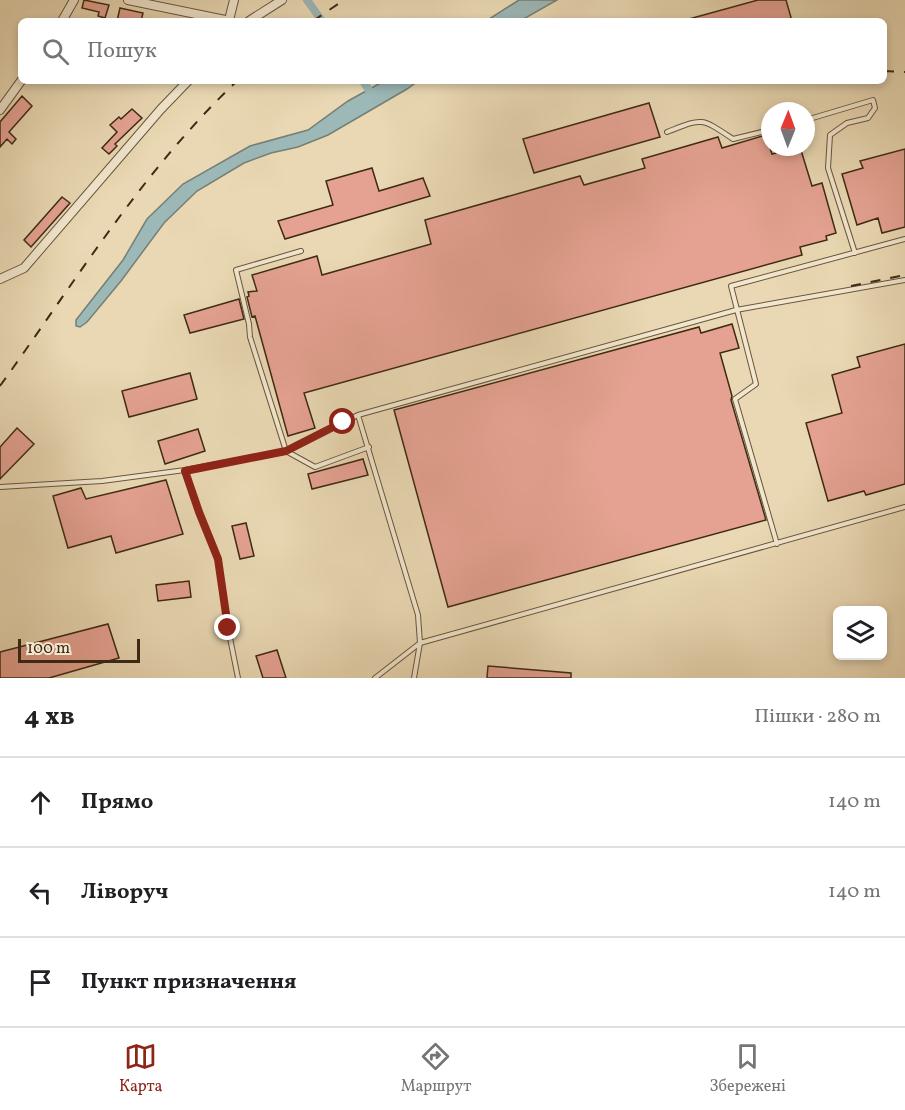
<!DOCTYPE html>
<html lang="uk">
<head>
<meta charset="utf-8">
<style>
  body { margin:0; font-family:Vollkorn,serif; background:#f6f6f6; color:#202124 }
  .controls { position:absolute; right:18px; bottom:18px; display:grid; overflow:hidden; border-radius:9px; box-shadow:0 3px 9px #0003 }
  .controls button { width:54px; height:54px; display:grid; place-items:center; padding:0; border:0; border-bottom:2px solid #e0e0e0; background:#fff; color:#202124; font:30px sans-serif }
  .compass { position:absolute; left:761px; top:102px; width:54px; height:54px; border-radius:50%; background:#fff; box-shadow:0 3px 9px #0003; rotate:1deg }
  .scale { position:absolute; left:18px; bottom:15px; width:122px; box-sizing:border-box; padding-left:6px; border:3px solid #3e2a14; border-top:0; font-size:16px; line-height:21px; white-space:nowrap; color:#3e2a14; -webkit-text-stroke:4px #f1e6ce; paint-order:stroke }
  .stop { position:absolute; width:18px; height:18px; margin:-14px; border:4px solid #8f2418; border-radius:50%; background:#fff }
  .stop.end { background:#8f2418; border-color:#fff; box-shadow:0 2px 6px #0008 }
  .list { margin:0; padding:0; list-style:none }
  h2 { display:flex; justify-content:space-between; align-items:center; height:78px; margin:0; padding:0 24px; font-size:26px }
  h2 small { font-size:20px; font-weight:400; color:#757577 }
  .list li { display:grid; grid-template-columns:39px 1fr auto; gap:18px; align-items:center; box-sizing:border-box; height:90px; padding:0 24px; border-top:2px solid #e0e0e0 }
  .list b { display:block; font-size:22px; white-space:nowrap }
  .list em { font-size:20px; font-style:normal; color:#757577 }
  .icon { flex:none; width:33px; height:33px; fill:none; stroke:currentColor; stroke-width:2; stroke-linecap:round; stroke-linejoin:round }
  .map { position:relative; flex:none; width:905px; height:678px; overflow:hidden }
  .search { position:absolute; background:#fff; box-shadow:0 3px 9px #0003; left:18px; right:18px; top:18px; height:66px; display:flex; align-items:center; gap:15px; box-sizing:border-box; padding:0 21px; border-radius:9px; color:#757577; font-size:22px }
  .sheet { height:348px; background:#fff }
  nav { display:flex; justify-content:space-around; align-items:center; box-sizing:border-box; height:84px; border-top:2px solid #e0e0e0; background:#fff; font-size:16px; color:#757577 }
  nav a { display:grid; justify-items:center; gap:3px }
  nav .on { color:#8f2418 }
  .map>svg:first-child { display:block }
  .water { fill:#9cb8b7; stroke:#767f76; stroke-width:1.5 }
  .lines { fill:none; stroke-linecap:round; stroke-linejoin:round }
  .canal { stroke:#9cb8b7; stroke-width:8 }
  .building { fill:#e5a292; stroke:#3e2a14; stroke-width:1.5 }
  .lane-casing { stroke:#69563c; stroke-width:6 }
  .street-casing { stroke:#69563c; stroke-width:10 }
  .lane { stroke:#f1e6ce; stroke-width:4 }
  .street { stroke:#f1e6ce; stroke-width:8 }
  .rail { stroke:#3e2a14; stroke-width:2; stroke-dasharray:10 10; stroke-linecap:butt }
  .route { stroke:#8f2418; stroke-width:8 }
</style>
</head>
<body>
<div class="map">
<svg width="905" height="678" viewBox="0 0 905 678">
  <rect width="100%" height="100%" fill="#e9d8b3"/>
  <filter id="stains"><feTurbulence type="fractalNoise" baseFrequency=".00333" numOctaves="4"/><feColorMatrix values="0 0 0 0 .2 0 0 0 0 .09 0 0 0 0 .02 0 0 0 .5 -.17"/></filter>
  <radialGradient id="worn" r=".72"><stop offset=".6" stop-color="#630" stop-opacity="0"/><stop offset="1" stop-color="#630" stop-opacity=".3"/></radialGradient>
  <path class="water" d="M519 0H557L520 21H486Z
    M384 81H418L407 89 328 135 298 147 271 153 244 163 197 191 164 223 121 281 87 322 80 327 76 326V320L123 260 147 219 183 184 250 146 308 130 348 101Z"/>
  <g class="lines">
    <path class="canal" d="M307 0 322 21
      M363 81 374 98"/>
  </g>
  <path class="building" d="M84 0 109 5 105 18 98 16 99 12 82 8Z
    M758 0H786L792 21H690L689 19Z
    M120 8 143 13 141 21H117Z
    M22 96 32 106 9 132 16 139 12 144 7 139 0 147V122Z
    M649 103 660 137 534 173 523 139Z
    M132 109 142 118 115 144 117 146 109 154 102 148 117 132 110 125 119 117 121 119Z
    M766 135 772 154 800 147 812 186 822 183 836 233 826 236 827 240 800 247 802 255 304 393 315 428 288 436 255 316 252 317 247 297 249 296 248 292 257 291 252 275 317 256 322 275 431 244 425 220 580 176 584 185 645 168 642 159 718 137 722 148Z
    M905 149V227L882 233 878 218 857 225 842 174 863 168 860 161Z
    M372 168 379 191 423 178 430 196 285 239 278 221 333 205 326 181Z
    M62 197 70 203 31 247 24 240Z
    M239 299 244 319 190 333 184 315Z
    M732 324 739 348 720 353 732 396 731 400 766 520 448 607 394 410 699 327 701 333Z
    M905 344V484L866 495 864 491 828 501 806 423 842 413 832 375 860 367 857 357Z
    M190 373 197 399 129 417 122 391Z
    M17 428 34 444 0 479V447Z
    M198 429 205 451 165 464 158 441Z
    M363 459 368 475 312 489 308 474Z
    M166 480 183 534 116 553 111 536 68 548 53 496 81 488 86 499Z
    M246 523 254 556 240 559 232 526Z
    M189 581 191 597 158 601 156 585Z
    M108 624 119 658 49 678H0V652Z
    M277 650 286 678H263L256 656Z
    M488 666 571 673V678H487Z"/>
  <g class="lines">
    <defs>
      <path id="lane" d="M806 120 873 100 875 108 868 118 847 123 830 135 828 168 855 253
        M667 132C703 118 700 117 733 139L770 130
        M301 251 236 270 249 324 250 337 286 451 315 467 369 447
        M358 415 418 615 420 643 375 678
        M0 487 102 481 185 470
        M777 544 735 399 756 384 731 286 905 239
        M238 678 228 628 218 559 199 512 185 470 286 451 358 415 736 310 905 280
        M414 678 420 643 905 507"/>
      <path id="street" d="M128 0 230 21
        M229 20 234 0
        M62 21 74 0
        M249 21 282 0
        M0 110 21 81
        M0 279 24 268 161 109 188 81"/>
    </defs>
    <use href="#lane" class="lane-casing"/>
    <use href="#street" class="street-casing"/>
    <use href="#lane" class="lane"/>
    <use href="#street" class="street"/>
    <path class="rail" d="M313 21 344 0
      M884 71 905 72
      M851 286 905 275
      M0 386C75 282 143 170 237 81"/>
  </g>
  <g class="lines">
    <path class="route" d="M228 628 218 559 199 512 185 471 286 451 343 422"/>
  </g>
  <rect width="100%" height="100%" filter="url(#stains)"/>
  <rect width="100%" height="100%" fill="url(#worn)"/>
</svg>
<div class="controls">
<button><svg class="icon" aria-label="layers" viewBox="0 0 24 24"><path d="M12 4l9 5-9 5-9-5zM3 14l9 5 9-5"/></svg></button>
</div>
<svg class="compass" viewBox="-18 -18 36 36"><path d="M0-13l5 13h-10z" fill="#e53935"/><path d="M0 13l5-13h-10z" fill="#757577"/></svg>
<div class="scale">100 m</div>
<div class="stop" style="left:343px;top:422px"></div>
<div class="stop end" style="left:228px;top:628px"></div>
<div class="search"><svg class="icon" aria-label="search" viewBox="0 0 24 24"><circle cx="10" cy="10" r="6"/><path d="M15 15l6 6"/></svg>Пошук</div>
</div>
<section class="sheet">
<h2>4 хв<small>Пішки · 280 m</small></h2>
<ul class="list">
<li><svg class="icon" aria-label="ahead" viewBox="0 0 24 24"><path d="M12 20V5M6 11l6-6 6 6"/></svg><div><b>Прямо</b></div><em>140 m</em></li>
<li><svg class="icon" aria-label="left" viewBox="0 0 24 24"><path d="M17 20v-9H6M10 6l-5 5 5 5"/></svg><div><b>Ліворуч</b></div><em>140 m</em></li>
<li><svg class="icon" aria-label="arrive" viewBox="0 0 24 24"><path d="M6 21V4h12l-3 4 3 4H6"/></svg><div><b>Пункт призначення</b></div></li>
</ul>
</section>
<nav>
<a class="on"><svg class="icon" aria-label="map" viewBox="0 0 24 24"><path d="M3 6l6-2 6 2 6-2v14l-6 2-6-2-6 2zM9 4v14M15 6v14"/></svg>Карта</a>
<a><svg class="icon" aria-label="directions" viewBox="0 0 24 24"><path d="M12 3l9 9-9 9-9-9zM9 14v-3h6M13 9l2 2-2 2"/></svg>Маршрут</a>
<a><svg class="icon" aria-label="saved" viewBox="0 0 24 24"><path d="M7 4h10v16l-5-4-5 4z"/></svg>Збережені</a>
</nav>
</body>
</html>
